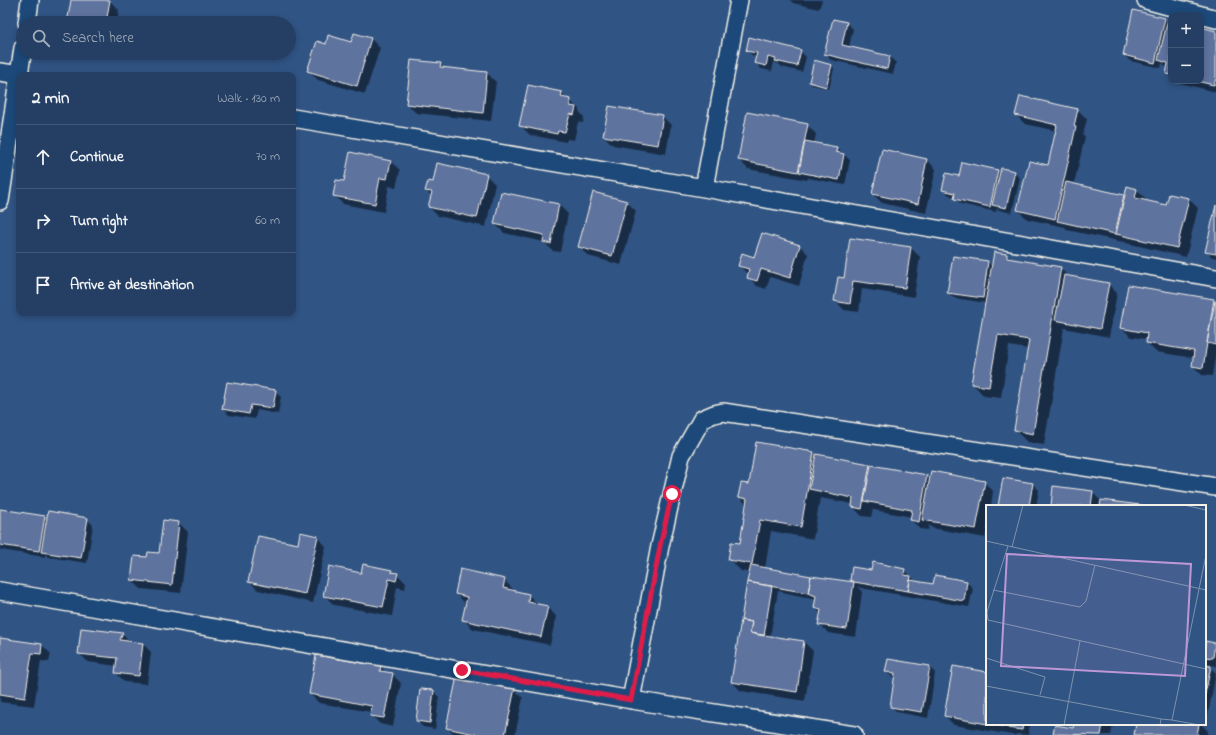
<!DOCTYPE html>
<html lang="en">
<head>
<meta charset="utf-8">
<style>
  body { margin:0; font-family:"Indie Flower",sans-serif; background:#304a6c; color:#f1f3f6 }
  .controls { position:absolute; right:12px; top:12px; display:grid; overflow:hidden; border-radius:8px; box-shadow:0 2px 6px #0003 }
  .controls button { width:36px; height:36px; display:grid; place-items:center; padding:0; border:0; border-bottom:1px solid #415878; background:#243f63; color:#f1f3f6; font:20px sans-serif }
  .stop { position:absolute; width:12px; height:12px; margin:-9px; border:3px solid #e11d48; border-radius:50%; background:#fff }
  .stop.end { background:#e11d48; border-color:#fff; box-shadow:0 1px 4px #0008 }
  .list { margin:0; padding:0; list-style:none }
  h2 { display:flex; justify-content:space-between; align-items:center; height:52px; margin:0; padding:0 16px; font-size:17px }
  h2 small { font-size:13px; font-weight:400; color:#a3afbe }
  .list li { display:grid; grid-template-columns:26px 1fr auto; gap:12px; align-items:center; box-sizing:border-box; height:64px; padding:0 16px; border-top:1px solid #415878 }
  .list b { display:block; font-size:15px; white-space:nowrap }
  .list em { font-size:13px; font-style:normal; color:#a3afbe }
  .icon { flex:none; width:22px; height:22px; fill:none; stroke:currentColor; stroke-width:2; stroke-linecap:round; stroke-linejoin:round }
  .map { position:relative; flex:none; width:1216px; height:735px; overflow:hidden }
  .search { position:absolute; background:#243f63; box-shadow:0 2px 6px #0003; left:16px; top:16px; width:280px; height:44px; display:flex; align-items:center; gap:10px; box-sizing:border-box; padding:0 14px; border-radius:22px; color:#a3afbe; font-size:15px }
  .panel { position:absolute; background:#243f63; box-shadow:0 2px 6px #0003; left:16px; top:72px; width:280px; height:244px; border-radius:8px }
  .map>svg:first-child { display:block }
  .shadow { fill:#0007 }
  .building { fill:#5f739f; stroke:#f4f1e8 }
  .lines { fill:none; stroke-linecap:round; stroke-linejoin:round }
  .minor-casing { stroke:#f4f1e8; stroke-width:20 }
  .minor { stroke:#1f4a7a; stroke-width:17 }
  .route { stroke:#e11d48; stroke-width:5 }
  .inset-road { fill:none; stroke:#7e93ac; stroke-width:1 }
  .view { fill:#be98d6; fill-opacity:0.15; stroke:#be98d6; stroke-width:2 }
  .inset-edge { fill:none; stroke:#f4f1e8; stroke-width:2 }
</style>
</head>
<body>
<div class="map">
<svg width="1216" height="735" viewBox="0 0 1216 735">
  <rect width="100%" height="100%" fill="#305484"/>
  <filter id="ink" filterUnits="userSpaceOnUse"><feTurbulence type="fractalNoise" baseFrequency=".025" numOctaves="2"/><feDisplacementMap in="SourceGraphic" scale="8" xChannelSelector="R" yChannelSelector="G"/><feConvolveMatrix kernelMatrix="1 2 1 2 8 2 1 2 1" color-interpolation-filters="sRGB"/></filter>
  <g filter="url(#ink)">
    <path class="shadow" d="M72 0 110 1 119 10 116 23H68Z
      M790 0H822L819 9 793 3Z
      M1165 19 1168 22 1171 21V78L1167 74 1168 69 1162 63 1161 68 1130 61 1124 55Z
      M834 20 847 23 853 29 849 47 890 57 896 63 893 74 831 60 825 54Z
      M1201 28 1216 32V92L1176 82 1174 81H1201Z
      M371 39 380 48 365 94 318 80 309 71 326 45 351 43Z
      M747 50 800 51 806 57 802 72 782 67 779 64 774 62 772 71 761 69 756 63 757 57 753 56Z
      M440 64 445 69 487 73 496 82 491 121 416 113 407 104Z
      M831 65 834 68 829 89 812 85 810 82Z
      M561 93 579 109V111L584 117 583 123 578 122 574 140 567 139 566 142 530 135 521 126Z
      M1078 110 1087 119 1083 135 1085 137 1074 184 1123 196 1125 198 1136 189 1145 198V201L1167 206 1189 199 1198 208 1186 257 1126 243 1124 241 1123 242 1067 230 1065 227 1027 219 1018 210 1049 166 1057 131 1025 124 1016 115Z
      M662 116 671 125 666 154 613 145 604 136Z
      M807 125 816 134 814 144 836 148 850 160 845 185 808 178 807 180 748 169 739 160Z
      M883 150 927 160 936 169 926 213 882 203 873 194Z
      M391 161 400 170 396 188 389 186 384 212 343 204 334 195 345 183Z
      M998 171 1001 174 1014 172 1020 178 1012 213 999 210 997 208 996 212 961 204 955 198V197L949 195 943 189 960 177Z
      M486 175 495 184 486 227 438 216 429 207 432 196 426 191 433 183Z
      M502 193 559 205 568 214 560 252 553 251 544 242 504 233 495 224Z
      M627 202 636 211 621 265 588 256 579 247Z
      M1216 209V258L1212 257 1206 251Z
      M851 239 911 248 920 257 914 297 862 289 859 312 844 310 836 301 845 280Z
      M799 245 808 254 799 286 770 277 766 289 757 286 748 277 749 275 739 266 755 259Z
      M1007 255 1012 260 1060 268 1069 277 1108 284 1117 293 1109 337 1064 328 1044 445 1027 442 1015 430 1028 349 1009 346 1001 398 984 396 973 384 986 303 954 298 948 292 954 257 988 262 992 267Z
      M1214 300 1216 302V352L1212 376 1202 375 1193 366 1194 358 1156 352 1147 343V339L1131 337 1122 328Z
      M275 391 281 397 278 414 257 410 255 419 229 415 223 409Z
      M757 443 814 453 816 456 927 476 930 479 984 482 993 491 991 506H987V527L985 538 932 528 929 525 928 530 920 529 911 520 912 517 874 510 873 509 871 517 862 516 853 507V504L820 498 813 539 771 531 765 569 854 583 851 580 872 572 874 564 905 570 916 582 934 586 967 582 973 588 969 607 861 588 857 586 862 592 856 637 828 633 820 624 821 614 815 608 817 600 814 598V599L778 591 770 637 804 642 813 651 805 701 741 691 732 682 751 573 741 571 729 559 740 544 747 505 739 497 749 485Z
      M1033 484 1039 490 1036 506H999Z
      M1092 492 1101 501 1143 506H1052Z
      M0 512 44 517 47 520 87 519 93 525 87 563 48 557 45 554V557L1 550 0 549Z
      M179 523 188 532 181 593 141 589 132 580 148 558 160 554Z
      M317 537 326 546 313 603 258 590 249 581Z
      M392 571 397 574 406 583 405 589 397 587 392 616 334 605 325 596 362 574Z
      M504 580 513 589V591L529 595 538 605 547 607 556 616 550 645 473 629 464 620 467 603H465L456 594Z
      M122 634 130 642 142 643 151 652 147 684 125 682 116 673 117 666 88 662 79 653Z
      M0 639 42 645 51 654 49 662 41 661 34 706 0 702Z
      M1205 642 1216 645V666L1205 664Z
      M317 656 381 667 386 673 392 674 401 683 393 727 380 724 371 715V712L319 703 310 694Z
      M1205 666 1210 667 1216 673 1208 714 1205 713Z
      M930 667 935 673 928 718 897 712 891 706 896 678 892 677 886 671Z
      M987 673V724H1030L1028 735 1016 734V735H1012L954 725 945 716Z
      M514 689 523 698 515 735H455L448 728Z
      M433 691 439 697 435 729 423 727 417 721Z
      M1075 724H1113L1111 735H1056L1054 734 1074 729Z
      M1137 724H1201L1208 731 1207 735H1135Z"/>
    <path class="building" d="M71 0H110L106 23H67Z
      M1133 10 1165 18 1155 63 1123 55Z
      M833 19 847 22 842 45 890 56 887 69 824 54Z
      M1168 19 1171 20V75L1166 74 1168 63 1158 60Z
      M1201 27 1216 31V78L1214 85 1196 81H1201Z
      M354 33 371 38 357 86 307 71 317 41 326 44 328 35 351 42Z
      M749 37 801 50 797 66 775 61 776 59 768 57 766 66 754 63 757 53 746 51Z
      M411 60 441 63 440 67 487 72 483 113 406 104Z
      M814 60 832 65 826 87 809 82Z
      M528 85 562 92 561 97 571 99 570 106 576 107 574 115 570 114 565 132 558 131 557 134 519 126Z
      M1020 96 1078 109 1074 126 1076 127 1055 219 1017 210 1029 161 1048 165 1057 125 1015 115Z
      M609 106 663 115 658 145 603 136Z
      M747 112 808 124 798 172 738 160Z
      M805 141 837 147 836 152 844 154 839 180 799 172Z
      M882 149 927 159 918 204 872 194Z
      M350 152 391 161 387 179 380 178 375 204 333 196 336 180 344 181Z
      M962 162 998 170 990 207 954 199 955 193 942 190 946 173 959 176Z
      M437 163 487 174 477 218 428 207 432 192 425 191 428 181 433 182Z
      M1001 168 1015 171 1006 208 992 205Z
      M1066 182 1124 195 1115 234 1057 221Z
      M1127 186 1137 189 1135 198 1166 205 1169 194 1189 198 1177 248 1116 234Z
      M501 192 559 204 551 244 543 242 544 235 494 224Z
      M593 192 627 201 612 256 578 247Z
      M1216 205V254L1205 252Z
      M762 233 800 245 790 278 761 269 757 281 747 278 749 269 738 266 742 253 754 257Z
      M850 238 911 247 905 288 853 281 850 304 834 301 838 277 844 278Z
      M994 252 1007 254V258L1061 267 1033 434 1014 430 1029 340 998 335 989 387 971 384Z
      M953 256 988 261 983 298 947 293Z
      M1064 275 1109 283 1100 329 1055 320Z
      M1128 285 1214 299 1203 368 1192 366 1194 351 1146 343 1147 333 1120 328Z
      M1215 301H1216V345L1207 343Z
      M227 382 276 390 273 408 251 405 249 414 222 409Z
      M756 442 814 452 801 527 760 520 752 564 728 560 731 542 740 543 747 499 738 497 741 483 749 484Z
      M816 454 870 464 862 509 852 507 853 498 809 489Z
      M871 465 927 475 919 522 910 520 912 510 864 501Z
      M931 471 985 481 976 529 922 520Z
      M1003 478 1033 483 1029 506H998Z
      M1053 486 1093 491 1091 506H1051Z
      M1101 500 1148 506H1100Z
      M0 509 45 516 39 551 0 545Z
      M48 511 88 518 81 558 41 552Z
      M163 520 179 522 172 585 131 580 134 556 147 557 148 552 159 553Z
      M300 532 318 536 305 594 248 582 258 536 298 544Z
      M873 562 905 569 904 575 911 576 908 591 854 582 850 580 852 567 871 570Z
      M363 564 392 570 391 572 398 573 396 581 389 579 383 607 323 596 329 566 361 573Z
      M751 565 811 576 808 593 747 582Z
      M460 569 505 579 503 588 529 594 528 602 548 606 541 637 462 620 467 597 455 594Z
      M935 575 967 581 964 601 908 591 910 580 933 584Z
      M811 576 854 582 847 629 818 625 821 610 814 608 816 596 808 593Z
      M747 582 772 586 764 636 750 633 752 622 741 620Z
      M741 620 752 622 750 633 804 641 797 692 731 682Z
      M81 628 123 633 120 640 143 643 139 676 115 673 117 658 78 654Z
      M0 638 42 644 41 654 32 653 25 698 0 694Z
      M1205 641 1215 643 1213 658 1205 657Z
      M316 655 381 666 380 671 393 673 384 718 370 716 372 706 309 694Z
      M888 659 930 666 922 712 890 707 895 673 885 672Z
      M1205 665 1211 666 1205 694Z
      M953 666 987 672V724L944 716Z
      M457 676 515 688 505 735H479L446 728Z
      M420 689 434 690 430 723 416 721Z
      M989 724H1008L1007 727Z
      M1008 724H1023L1022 730 1008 728Z
      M1074 724H1103L1101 735 1053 734 1055 725 1073 728Z
      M1136 724H1199L1197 735H1134Z"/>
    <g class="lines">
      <defs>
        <path id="minor" d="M1146 0 1216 19
          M27 23 30 0
          M0 72 20 75
          M293 118 704 188 1216 278
          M704 188 739 0
          M0 201 23 48
          M0 591 638 701 854 735
          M631 700 660 546 681 456 702 419 714 414 723 412 1216 487"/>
      </defs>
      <use href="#minor" class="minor-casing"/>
      <use href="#minor" class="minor"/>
    </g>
  </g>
  <g class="lines" filter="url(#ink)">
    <path class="route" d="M462 670 631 700 660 546 672 494"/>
  </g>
  <g transform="translate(986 505)">
    <rect width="220" height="220" fill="#305484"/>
    <path class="inset-road" d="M198 0 220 5M0 36 220 85M22 41 1 107 2 115 220 164M26 42 37 0M7 85 94 102 100 96 109 60M0 153 59 172 54 190M0 181 175 214M186 215 213 220M78 220 94 136M174 220 175 214 186 215 220 50"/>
    <path class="view" d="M21 49 205 59 199 171 15 161Z"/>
    <rect width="220" height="220" class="inset-edge"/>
  </g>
</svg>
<div class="controls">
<button>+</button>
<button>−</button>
</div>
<div class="stop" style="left:672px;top:494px"></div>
<div class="stop end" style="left:462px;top:670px"></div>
<div class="search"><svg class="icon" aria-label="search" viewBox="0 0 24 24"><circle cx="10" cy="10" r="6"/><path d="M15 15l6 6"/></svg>Search here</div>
<section class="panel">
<h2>2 min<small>Walk · 130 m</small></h2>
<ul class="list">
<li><svg class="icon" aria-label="ahead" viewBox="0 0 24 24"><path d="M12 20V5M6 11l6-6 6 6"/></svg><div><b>Continue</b></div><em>70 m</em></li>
<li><svg class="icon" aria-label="right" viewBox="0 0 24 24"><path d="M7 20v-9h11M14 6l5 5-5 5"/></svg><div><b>Turn right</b></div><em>60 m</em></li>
<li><svg class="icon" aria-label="arrive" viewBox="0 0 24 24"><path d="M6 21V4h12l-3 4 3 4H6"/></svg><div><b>Arrive at destination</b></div></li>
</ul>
</section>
</div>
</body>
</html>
